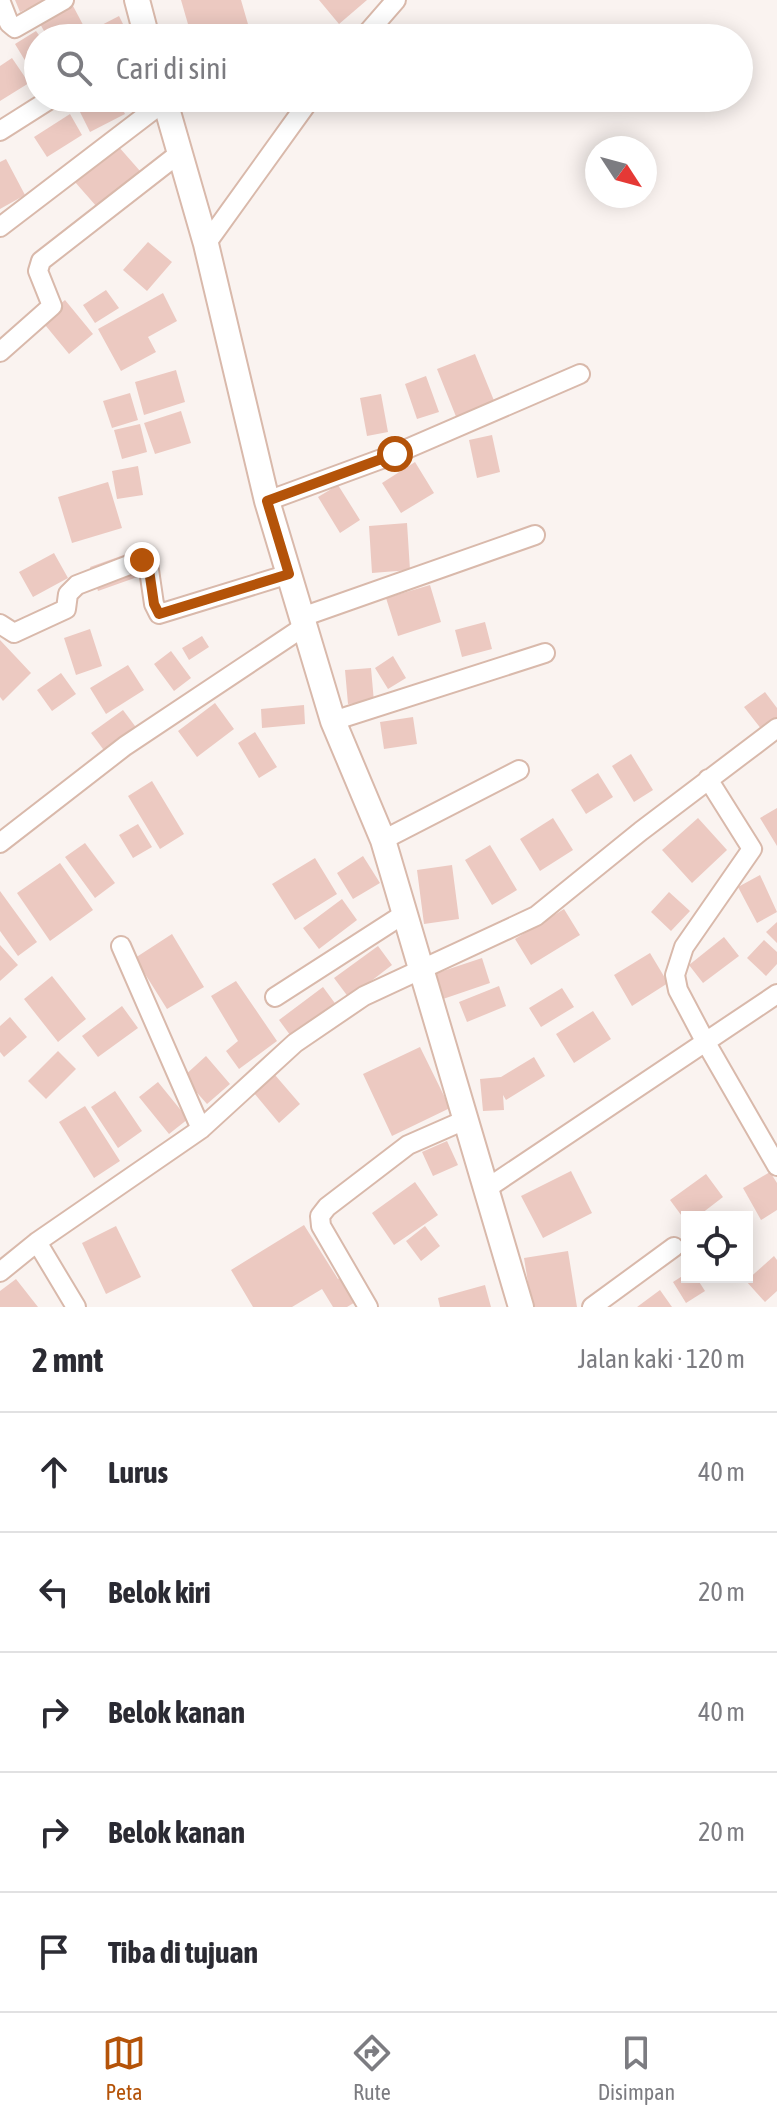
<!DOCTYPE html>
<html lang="id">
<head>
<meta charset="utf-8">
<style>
  body { margin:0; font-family:"Asap Condensed",sans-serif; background:#f7f7f7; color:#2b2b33 }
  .controls { position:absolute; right:24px; bottom:24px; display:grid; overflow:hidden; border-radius:0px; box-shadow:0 4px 20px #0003 }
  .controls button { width:72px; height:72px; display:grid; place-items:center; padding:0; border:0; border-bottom:2px solid #e1e1e2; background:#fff; color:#2b2b33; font:40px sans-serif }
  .compass { position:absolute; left:585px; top:136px; width:72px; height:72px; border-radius:50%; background:#fff; box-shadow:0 4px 20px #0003; rotate:126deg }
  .stop { position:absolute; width:24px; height:24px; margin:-18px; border:6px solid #b45309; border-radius:50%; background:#fff }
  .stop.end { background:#b45309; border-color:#fff; box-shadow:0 2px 8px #0008 }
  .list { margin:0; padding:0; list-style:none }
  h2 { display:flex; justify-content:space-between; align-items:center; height:104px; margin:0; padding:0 32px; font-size:34px }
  h2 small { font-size:26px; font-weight:400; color:#7c7c81 }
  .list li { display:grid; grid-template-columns:52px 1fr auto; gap:24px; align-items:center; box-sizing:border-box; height:120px; padding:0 32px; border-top:2px solid #e1e1e2 }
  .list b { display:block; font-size:30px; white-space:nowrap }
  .list em { font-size:26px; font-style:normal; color:#7c7c81 }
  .icon { flex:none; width:44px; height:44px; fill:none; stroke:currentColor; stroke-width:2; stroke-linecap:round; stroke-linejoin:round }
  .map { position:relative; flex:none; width:777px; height:1307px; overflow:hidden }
  .search { position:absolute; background:#fff; box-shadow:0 4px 20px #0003; left:24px; right:24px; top:24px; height:88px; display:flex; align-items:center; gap:20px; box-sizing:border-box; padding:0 28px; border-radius:44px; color:#7c7c81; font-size:30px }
  .sheet { height:704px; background:#fff }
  nav { display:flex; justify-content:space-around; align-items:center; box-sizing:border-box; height:112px; border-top:2px solid #e1e1e2; background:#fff; font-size:22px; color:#7c7c81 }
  nav a { display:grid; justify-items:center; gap:4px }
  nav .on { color:#b45309 }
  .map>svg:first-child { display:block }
  .building { fill:#ecc9c1 }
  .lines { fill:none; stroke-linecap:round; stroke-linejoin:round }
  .street-casing { stroke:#d9b9ab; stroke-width:22 }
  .secondary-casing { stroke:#d9b9ab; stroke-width:28 }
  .street { stroke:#fff; stroke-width:18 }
  .secondary { stroke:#fff; stroke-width:24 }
  .route { stroke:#b45309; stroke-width:10 }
</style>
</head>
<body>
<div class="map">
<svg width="777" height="1307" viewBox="0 0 777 1307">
  <rect width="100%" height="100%" fill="#faf3f0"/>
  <path class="building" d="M15 0H46L20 12Z
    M181 0H241L252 38H192Z
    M319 0H367L339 24Z
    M72 4 90 38H48L39 22Z
    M119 16 128 34 121 38H96L92 30Z
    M36 31 41 38 38 82 15 44Z
    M12 58 29 83 0 101V66Z
    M73 98H117L125 114 90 132Z
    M70 114 82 135 47 157 34 137Z
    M118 146 140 171 97 207 75 182Z
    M6 159 25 195 0 209V162Z
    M148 242 172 262 147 291 123 270Z
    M106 290 119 308 95 323 83 305Z
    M163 293 177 321 148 337 156 352 121 371 98 329Z
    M65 300 93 334 69 354 41 320Z
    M475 354 495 403 457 419 437 369Z
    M176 370 185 402 144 415 135 382Z
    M426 376 439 412 417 419 405 384Z
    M130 393 138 420 112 428 103 401Z
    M381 394 388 432 367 436 360 398Z
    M181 411 191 443 155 454 144 423Z
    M140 424 147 452 122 459 114 430Z
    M492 435 500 472 477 478 469 440Z
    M415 462 434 493 401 513 382 483Z
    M138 466 143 495 117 499 112 471Z
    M108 482 122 528 72 543 58 497Z
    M338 485 360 520 340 533 318 497Z
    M407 523 410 570 372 573 369 526Z
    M135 551 143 575 98 591 90 567Z
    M54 553 68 578 33 597 19 572Z
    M430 585 441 622 398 636 386 598Z
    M485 622 492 649 462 657 455 630Z
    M90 629 102 666 76 675 64 638Z
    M202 636 209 647 189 660 182 648Z
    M0 640 31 673 3 701 0 697Z
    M171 651 191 678 174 691 154 664Z
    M393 656 406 678 388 689 375 668Z
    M128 665 144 690 106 714 90 688Z
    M371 668 374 702 348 704 345 670Z
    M61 673 76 694 52 711 37 690Z
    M765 692 777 708V719L762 730 744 707Z
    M215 703 234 729 197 757 178 731Z
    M304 705 305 724 262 728 261 709Z
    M123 710 138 730 106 753 91 733Z
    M413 717 417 744 384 749 380 722Z
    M255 732 277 767 259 778 238 743Z
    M631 754 653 790 634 802 612 766Z
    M598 773 613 797 586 814 571 790Z
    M152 781 184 834 160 849 128 796Z
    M777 808V846L760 818Z
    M553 818 573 850 540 871 520 839Z
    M698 818 727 850 692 883 662 850Z
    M138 824 152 847 133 858 119 835Z
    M85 843 115 883 95 898 65 857Z
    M490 845 517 890 492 905 465 860Z
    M363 856 380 883 353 899 337 873Z
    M315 858 337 894 295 920 272 884Z
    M60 863 93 910 50 941 17 893Z
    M452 865 459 919 424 924 417 870Z
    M760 875 777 912 757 923 738 887Z
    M0 891 37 942 18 956 0 931Z
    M669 892 690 911 671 931 651 912Z
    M342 899 357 920 319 949 303 928Z
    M564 909 580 935 531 965 515 939Z
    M777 922V943L766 932Z
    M172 934 204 987 167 1009 135 958Z
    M724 937 739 956 703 983 689 965Z
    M764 940 777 952V964L766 976 747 958Z
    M0 945 18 965 0 981Z
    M378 946 392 965 349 998 334 978Z
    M650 953 668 983 632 1006 614 975Z
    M482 958 490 983 443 999 434 974Z
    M52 976 86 1019 58 1042 24 999Z
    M236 981 277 1041 239 1069 226 1051 238 1041 211 996Z
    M499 986 506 1006 467 1022 459 1002Z
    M323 987 337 1006 293 1039 279 1020Z
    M562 988 574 1007 541 1027 529 1008Z
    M122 1006 138 1028 98 1057 82 1036Z
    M593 1011 611 1039 574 1063 556 1034Z
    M10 1017 27 1037 4 1057 0 1052V1026Z
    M420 1047 450 1108 392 1136 363 1074Z
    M58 1051 76 1069 46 1099 28 1081Z
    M206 1056 230 1084 207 1104 183 1077Z
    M534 1057 545 1076 506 1100 503 1095 504 1110 483 1111 480 1079 501 1077Z
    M275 1075 300 1104 279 1123 254 1093Z
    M158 1082 188 1119 169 1134 139 1097Z
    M115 1091 142 1131 118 1148 91 1107Z
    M85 1106 120 1161 94 1178 59 1122Z
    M447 1141 458 1165 433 1176 422 1152Z
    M571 1171 592 1213 543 1238 521 1196Z
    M770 1172 777 1183V1210L761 1220 743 1188Z
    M706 1174 723 1197 697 1217H687V1223L670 1200Z
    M415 1182 438 1215 394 1245 372 1213Z
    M304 1225 338 1279 342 1276 357 1301 347 1307H333L322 1289 292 1307H253L231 1270Z
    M116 1226 141 1277 106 1294 82 1243Z
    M425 1226 440 1246 421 1261 406 1241Z
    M568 1251 577 1307H532L524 1258Z
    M774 1256 777 1260V1291L765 1302 746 1281Z
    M687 1273V1277H696L705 1291 686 1303 673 1282Z
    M16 1279 38 1307H0V1291Z
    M485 1285 491 1307H440L438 1298Z
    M660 1290 672 1307H637Z"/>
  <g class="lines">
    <defs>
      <path id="street" d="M0 0 9 23 15 28 64 0
        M363 38 396 0
        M0 131 52 98
        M0 227 165 101
        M206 244 311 98
        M0 352 52 306 38 271 41 261 181 152
        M267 501 395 454 580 374
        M302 617 535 535
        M0 624 14 633 66 609 68 594 77 585 142 560 148 563 154 604 159 614 289 574
        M333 721 545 653
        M708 779 752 849 684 947 675 975 678 990 705 1041 777 1166
        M383 840 519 770
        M0 843 125 746 305 626
        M121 946 201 1129
        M275 997 404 914
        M486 1189 777 994
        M37 1242 76 1307
        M0 1272 37 1242 201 1129 295 1043 364 996 536 916 641 831 777 728
        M368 1307 321 1226 320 1216 327 1207 408 1145 465 1120
        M592 1307 674 1247"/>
      <path id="secondary" d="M137 0 147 38
        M164 98 206 244 267 501 333 721 383 840 521 1307"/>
    </defs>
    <use href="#street" class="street-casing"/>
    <use href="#secondary" class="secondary-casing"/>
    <use href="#street" class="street"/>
    <use href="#secondary" class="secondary"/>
  </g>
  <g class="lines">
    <path class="route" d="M142 560 148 563 154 604 159 614 289 574 267 501 395 454"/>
  </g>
</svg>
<div class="controls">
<button><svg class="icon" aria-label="locate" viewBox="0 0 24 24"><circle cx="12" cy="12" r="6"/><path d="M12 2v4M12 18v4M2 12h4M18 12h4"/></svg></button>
</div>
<svg class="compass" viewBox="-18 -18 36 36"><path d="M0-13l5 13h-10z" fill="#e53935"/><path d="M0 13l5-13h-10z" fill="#7c7c81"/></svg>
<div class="stop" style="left:395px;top:454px"></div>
<div class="stop end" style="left:142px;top:560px"></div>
<div class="search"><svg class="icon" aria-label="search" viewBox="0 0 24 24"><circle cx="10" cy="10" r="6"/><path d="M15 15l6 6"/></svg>Cari di sini</div>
</div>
<section class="sheet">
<h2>2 mnt<small>Jalan kaki · 120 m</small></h2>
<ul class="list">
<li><svg class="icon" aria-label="ahead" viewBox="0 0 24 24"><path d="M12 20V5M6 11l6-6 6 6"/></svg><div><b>Lurus</b></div><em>40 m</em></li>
<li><svg class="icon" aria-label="left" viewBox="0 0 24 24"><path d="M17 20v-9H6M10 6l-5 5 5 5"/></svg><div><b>Belok kiri</b></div><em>20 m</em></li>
<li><svg class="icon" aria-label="right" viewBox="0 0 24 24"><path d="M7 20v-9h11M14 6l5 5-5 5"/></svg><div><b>Belok kanan</b></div><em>40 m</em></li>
<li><svg class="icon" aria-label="right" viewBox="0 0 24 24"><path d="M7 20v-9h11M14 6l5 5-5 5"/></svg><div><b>Belok kanan</b></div><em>20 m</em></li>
<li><svg class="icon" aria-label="arrive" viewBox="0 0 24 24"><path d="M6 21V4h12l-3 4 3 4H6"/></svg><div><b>Tiba di tujuan</b></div></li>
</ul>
</section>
<nav>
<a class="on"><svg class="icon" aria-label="map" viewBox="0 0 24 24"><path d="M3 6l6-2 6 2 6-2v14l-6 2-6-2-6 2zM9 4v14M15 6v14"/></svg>Peta</a>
<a><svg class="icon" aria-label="directions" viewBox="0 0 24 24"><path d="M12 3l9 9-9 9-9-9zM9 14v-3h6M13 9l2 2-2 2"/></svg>Rute</a>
<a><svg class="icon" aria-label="saved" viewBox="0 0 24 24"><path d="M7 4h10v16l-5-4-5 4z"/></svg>Disimpan</a>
</nav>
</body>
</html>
